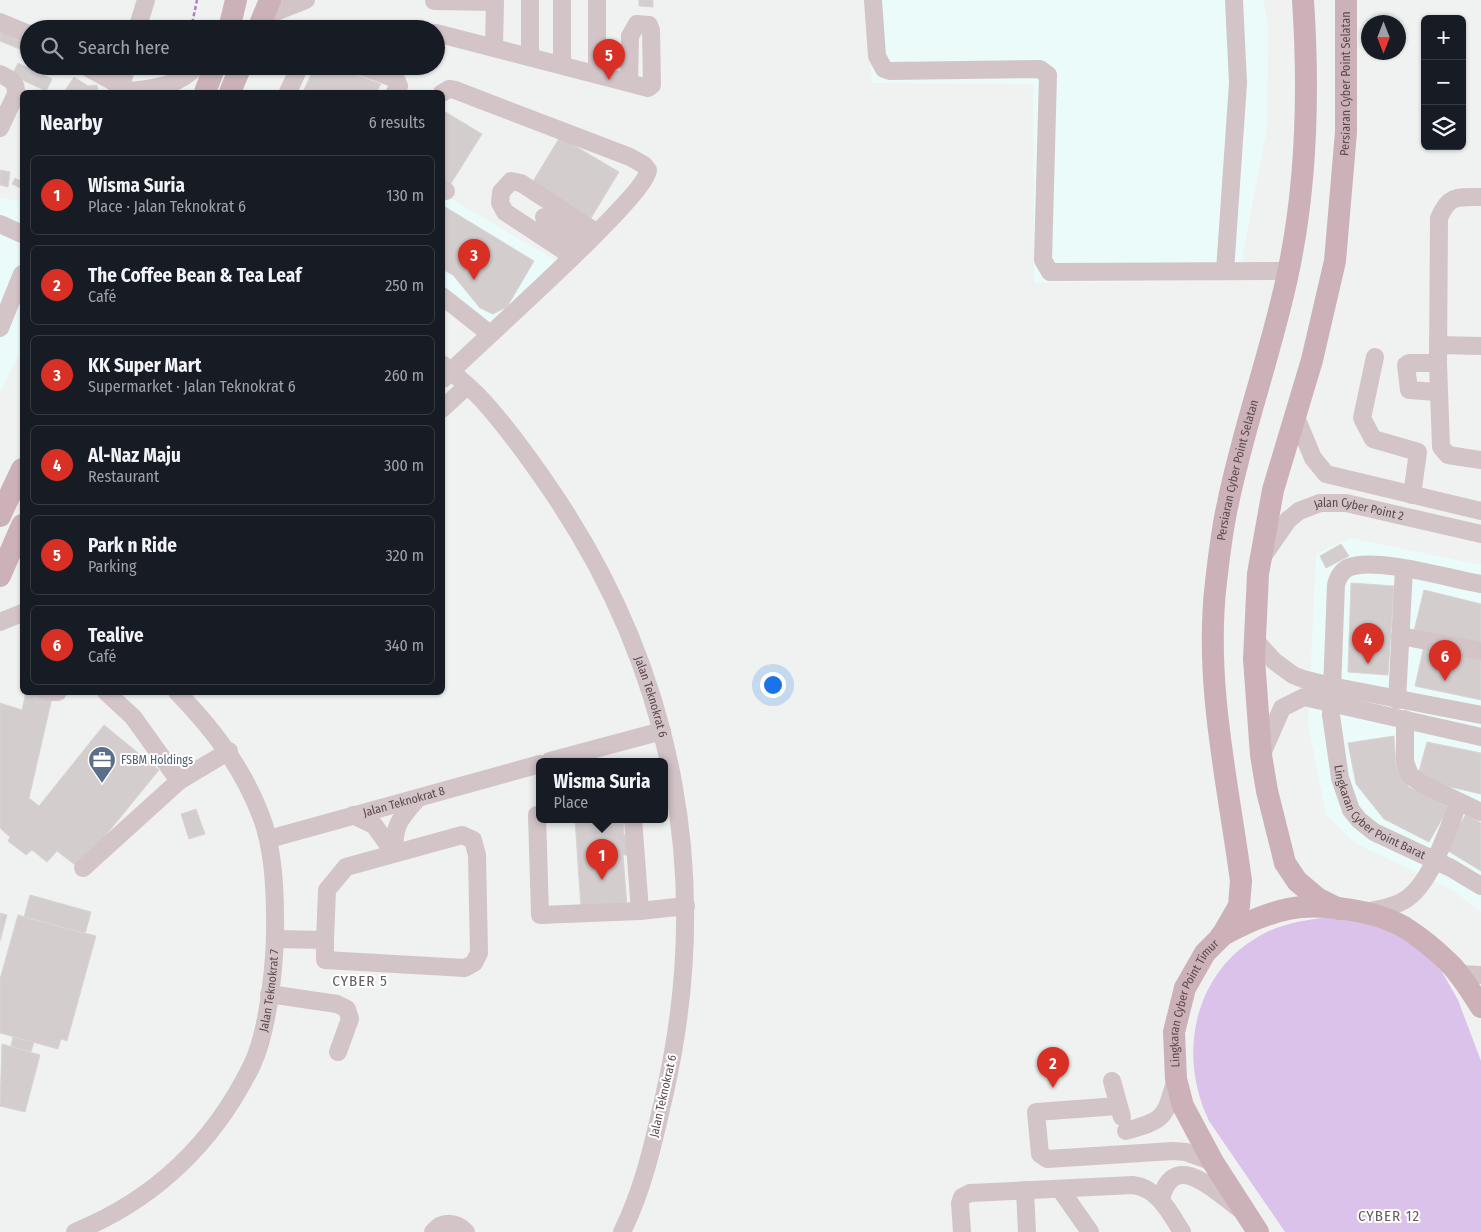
<!DOCTYPE html>
<html lang="en">
<head>
<meta charset="utf-8">
<style>
  body { margin:0; font-family:"Fira Sans Condensed",sans-serif; background:#20242c; color:#f1f3f6 }
  .controls { position:absolute; right:15px; top:15px; display:grid; overflow:hidden; border-radius:8px; box-shadow:0 1px 4px #0004 }
  .controls button { width:45px; height:45px; display:grid; place-items:center; padding:0; border:0; border-bottom:1px solid #363941; background:#171b24; color:#f1f3f6; font:25px sans-serif }
  .compass { position:absolute; left:1361px; top:15px; width:45px; height:45px; border-radius:50%; background:#171b24; box-shadow:0 1px 4px #0004; rotate:180deg }
  .you { position:absolute; left:772px; top:684px; width:18px; height:18px; margin:-12px; border:4px solid #fff; border-radius:50%; background:#1a73e8; box-shadow:0 0 0 8px #1a73e833 }
  .badge { display:grid; place-items:center; width:32px; height:32px; border-radius:50%; background:#d93025; color:#fff; font-size:16px; font-weight:700 }
  .pin { position:absolute; translate:-50% -41px; filter:drop-shadow(0 1px 2px #0008) }
  .pin::after { content:''; position:absolute; top:26px; width:18px; height:15px; background:inherit; clip-path:polygon(0 0,100% 0,50% 100%) }
  .popup { position:absolute; left:536px; top:758px; width:132px; height:65px; box-sizing:border-box; display:grid; place-content:center; border-radius:8px; background:#171b24; filter:drop-shadow(0 1px 4px #0005); font-size:16px; white-space:nowrap; color:#9ea1a6 }
  .popup b { font-size:19px; color:#f1f3f6 }
  .popup::after { content:''; position:absolute; left:50%; top:100%; margin-left:-10px; border:10px solid transparent; border-top-color:#171b24 }
  .list { margin:0; padding:0; list-style:none }
  h2 { display:flex; justify-content:space-between; align-items:center; height:65px; margin:0; padding:0 20px; font-size:21px }
  h2 small { font-size:16px; font-weight:400; color:#9ea1a6 }
  .list li { display:grid; grid-template-columns:32px 1fr auto; gap:15px; align-items:center; box-sizing:border-box; height:80px; margin:0 10px 10px; padding:0 10px; border:1px solid #363941; border-radius:8px }
  .list b { display:block; font-size:19px; white-space:nowrap }
  .list p { margin:0; font-size:16px; white-space:nowrap; color:#9ea1a6 }
  .list em { font-size:16px; font-style:normal; color:#9ea1a6 }
  .icon { flex:none; width:28px; height:28px; fill:none; stroke:currentColor; stroke-width:2; stroke-linecap:round; stroke-linejoin:round }
  .map { position:relative; flex:none; width:1481px; height:1232px; overflow:hidden }
  .search { position:absolute; background:#171b24; box-shadow:0 1px 4px #0004; left:20px; top:20px; width:425px; height:55px; display:flex; align-items:center; gap:12px; box-sizing:border-box; padding:0 18px; border-radius:28px; color:#9ea1a6; font-size:19px }
  .panel { position:absolute; background:#171b24; box-shadow:0 1px 4px #0004; left:20px; top:90px; width:425px; height:605px; border-radius:8px }
  .map>svg:first-child { display:block }
  .commercial { fill:#eafbfa }
  .green { fill:#dbc2eb }
  .building { fill:#d3cdce; stroke:#dad4d4 }
  .lines { fill:none; stroke-linecap:round; stroke-linejoin:round }
  .path { stroke:#b37cc7; stroke-width:2.5; stroke-dasharray:4 2.5; stroke-linecap:butt }
  .minor { stroke:#d3c4c8; stroke-width:18 }
  .major { stroke:#ccb1b9; stroke-width:22 }
  .labels { text-anchor:middle; dominant-baseline:central; stroke-width:4; stroke-linejoin:round; paint-order:stroke }
  .street-label { font-size:12px; fill:#5b494e; stroke:#fff }
  .service-label { font-size:12px; fill:#4e5e75; stroke:#fff; text-anchor:start }
  .quarter-label { font-size:15px; letter-spacing:1px; fill:#645c5e; stroke:#fff }
</style>
</head>
<body>
<div class="map">
<svg width="1481" height="1232" viewBox="0 0 1481 1232">
  <rect width="100%" height="100%" fill="#eff2f0"/>
  <path class="commercial" d="M865 0H1263L1268 23 1267 128 1238 280 1034 283 1033 84 872 83Z
    M443 194 557 261 491 325 443 289Z
    M0 198 22 201V349L0 393Z
    M1351 538 1481 565V912L1452 890 1355 843 1326 815 1308 725 1316 554Z"/>
  <path class="green" d="M1328 917H1344L1391 931 1419 948 1442 972 1458 1000 1481 1061V1232H1285L1209 1121C1176 1053 1195 968 1265 933 1285 923 1306 920 1328 917Z"/>
  <path class="building" d="M639 0H653V7L639 6Z
    M0 31 29 43V53L0 41Z
    M18 63 52 79 46 91 12 75Z
    M315 66H333L381 84 376 92H303Z
    M74 77 88 86 97 85 98 90 103 92H64Z
    M442 110 482 134 450 185 442 180Z
    M560 137 619 172 591 218 532 183Z
    M0 170 10 172 8 187 0 185Z
    M15 178 22 182V189L12 184Z
    M442 205 534 261 507 307 493 314 480 308 453 275 442 269Z
    M1341 544 1349 556 1326 568 1320 556Z
    M1351 583 1394 586 1388 675 1348 672Z
    M1424 590 1481 604V645L1414 631Z
    M1424 646 1481 659V700L1415 686Z
    M26 692 53 694 29 798 39 806 104 725 159 770 79 868 57 851 47 862 32 850 26 855 8 841 10 837 0 828V703L22 710Z
    M1394 736 1396 765 1409 787 1449 807 1429 842 1384 819 1356 784 1348 743Z
    M1427 742 1481 753V794L1429 782 1418 775Z
    M196 809 205 834 189 839 181 814Z
    M1466 814 1481 823V871L1445 849Z
    M575 819H623L624 835H630L631 855H623L627 906 581 909Z
    M30 895 91 912 85 934 24 917Z
    M0 913 7 915 0 941Z
    M18 915 96 936 67 1041 61 1039 58 1049 0 1033V979Z
    M13 1037 34 1042 31 1052 11 1046Z
    M2 1044 40 1055 25 1112 0 1106Z"/>
  <g class="lines">
    <path class="path" d="M191 29 197 0"/>
    <g class="minor">
      <path d="M873 0 877 56 884 69 890 71 1040 69 1048 75 1043 260 1050 272 1288 271"/>
      <path d="M434 1 495 2"/>
      <path d="M263 17 306 0"/>
      <path d="M0 22 29 34"/>
      <path d="M137 29 146 0"/>
      <path d="M436 33 629 83 648 88 652 85 651 30 649 25 637 24 630 36 629 83"/>
      <path d="M494 47 495 0"/>
      <path d="M530 57V0"/>
      <path d="M562 65V0"/>
      <path d="M85 66 132 92"/>
      <path d="M361 66 396 79 399 86 395 92"/>
      <path d="M0 74C10 79 17 82 16 94L0 128"/>
      <path d="M597 74V0"/>
      <path d="M121 86 127 66"/>
      <path d="M130 91C156 88 178 86 197 66"/>
      <path d="M288 92 300 66"/>
      <path d="M442 93 449 89 455 90 630 157 644 165 648 170C647 196 472 349 443 379"/>
      <path d="M442 189 446 191"/>
      <path d="M1481 197C1457 197 1449 195 1439 218L1438 363 1441 447 1448 455 1481 460"/>
      <path d="M544 217 584 244"/>
      <path d="M0 224 22 234"/>
      <path d="M572 256 505 212 500 203 501 192 511 181 521 183 596 232"/>
      <path d="M1225 271 1238 83 1234 0"/>
      <path d="M442 296 490 334"/>
      <path d="M0 328 22 274"/>
      <path d="M1438 345 1481 346"/>
      <path d="M1375 357 1362 418 1373 439 1418 452 1412 495"/>
      <path d="M1438 363H1409L1406 365 1409 390 1438 392"/>
      <path id="s1" d="M442 364C456 376 472 388 484 402 510 431 532 462 553 493 675 674 713 879 665 1092 654 1140 644 1188 622 1232"/>
      <path d="M442 409 467 386"/>
      <path d="M1295 415 1313 458 1326 474 1481 511"/>
      <path id="s2" d="M1263 556 1288 520 1299 511 1320 503H1346L1481 534"/>
      <path id="s3" d="M1481 584C1451 579 1377 557 1350 567 1342 570 1338 577 1336 585L1331 715 1340 778 1351 810 1359 820 1374 832 1451 868 1481 886"/>
      <path d="M0 622 22 613"/>
      <path d="M1400 636 1481 651"/>
      <path d="M1255 640 1274 661 1293 675 1303 679 1331 686 1481 715"/>
      <path d="M46 692H58"/>
      <path d="M106 692 133 717 179 781 229 751"/>
      <path d="M1397 700 1404 569"/>
      <path d="M1405 719V762L1410 775 1422 784 1481 812"/>
      <path d="M1262 754 1282 708 1304 697 1481 737"/>
      <path d="M550 761 662 731"/>
      <path d="M540 814 537 815 540 915 640 911 686 906"/>
      <path d="M353 815 374 825 394 853C394 824 399 820 418 798"/>
      <path d="M633 819 640 911"/>
      <path id="s4" d="M269 839 540 764"/>
      <path d="M83 868 179 781"/>
      <path d="M1363 913C1375 909 1392 908 1403 901 1431 886 1447 830 1459 802"/>
      <path d="M276 939 325 940 327 890 346 867 462 835 473 840 477 855 479 953 474 963 465 968 325 960V940"/>
      <path d="M1458 974 1481 975"/>
      <path d="M269 994 337 1004 347 1009 350 1019 338 1052"/>
      <path d="M1112 1081 1122 1117"/>
      <path d="M1118 1106 1036 1112 1040 1154 1047 1159 1173 1151 1186 1152 1213 1162"/>
      <path d="M1126 1131C1166 1119 1164 1119 1176 1079"/>
      <path d="M1060 1189 1090 1232"/>
      <path d="M1025 1190 1027 1232"/>
      <path d="M1161 1199C1174 1147 1217 1193 1241 1210"/>
      <path id="s5" d="M75 1232C154 1200 214 1143 252 1065 269 1029 276 957 275 917 275 884 273 847 261 816 243 768 213 729 177 692"/>
      <path d="M433 1232C443 1220 456 1222 466 1232"/>
      <path d="M962 1232 960 1203 962 1197 970 1193 1133 1185C1158 1188 1170 1213 1182 1232"/>
    </g>
    <g class="major">
      <path d="M229 29 236 0"/>
      <path d="M258 29 270 0"/>
      <path d="M205 92 215 66"/>
      <path d="M230 92 241 66"/>
      <path d="M0 516 22 469"/>
      <path d="M0 576 22 525"/>
      <path id="s6" d="M1339 909 1317 898 1297 881 1285 863 1267 791 1261 755 1254 659 1258 574 1273 490 1312 360 1335 261 1346 132V0"/>
      <path d="M1221 936C1243 924 1264 914 1288 909 1321 902 1376 911 1404 927 1420 937 1439 953 1452 966 1463 978 1472 993 1481 1007"/>
      <path id="s7" d="M1258 1232 1213 1162 1183 1106 1176 1079 1174 1032 1185 988 1205 953 1221 937 1239 906 1241 881C1228 783 1204 682 1216 582 1219 556 1222 529 1228 503 1244 425 1272 350 1288 273 1307 184 1309 90 1303 0"/>
    </g>
  </g>
  <defs>
    <symbol id="office-pin" viewBox="-11 -11 22 30"><path d="M0 17L-7.5 6A9.5 9.5 0 1 1 7.5 6Z" fill="#5c6f8a" stroke="#fff"/><path d="M-6-3h4V-5.5h4V-3h4V5H-6ZM-1-4.5V-3h2v-1.5ZM-6 0V1H6V0Z" fill="#fff"/></symbol>
  </defs>
  <g fill-rule="evenodd">
    <use href="#office-pin" x="86" y="744" width="32" height="43"/>
  </g>
  <g class="labels">
    <g class="street-label">
      <text stroke="none"><textPath href="#s6" startOffset="865">Persiaran Cyber Point Selatan</textPath></text>
      <text stroke="none"><textPath href="#s7" startOffset="806">Persiaran Cyber Point Selatan</textPath></text>
      <text stroke="none"><textPath href="#s2" startOffset="120">Jalan Cyber Point 2</textPath></text>
      <text stroke="none"><textPath href="#s1" startOffset="398">Jalan Teknokrat 6</textPath></text>
      <text stroke="none"><textPath href="#s4" startOffset="140">Jalan Teknokrat 8</textPath></text>
      <text stroke="none"><textPath href="#s3" startOffset="405">Lingkaran Cyber Point Barat</textPath></text>
      <text stroke="none"><textPath href="#s5" startOffset="326">Jalan Teknokrat 7</textPath></text>
      <text stroke="none"><textPath href="#s7" startOffset="255">Lingkaran Cyber Point Timur</textPath></text>
      <text transform="translate(663 1096) rotate(-77)">Jalan Teknokrat 6</text>
    </g>
    <g class="service-label">
      <text x="121" y="760">FSBM Holdings</text>
    </g>
    <g class="quarter-label">
      <text x="360" y="981">CYBER 5</text>
      <text x="1389" y="1216">CYBER 12</text>
    </g>
  </g>
</svg>
<div class="controls">
<button>+</button>
<button>−</button>
<button><svg class="icon" aria-label="layers" viewBox="0 0 24 24"><path d="M12 4l9 5-9 5-9-5zM3 14l9 5 9-5"/></svg></button>
</div>
<svg class="compass" viewBox="-18 -18 36 36"><path d="M0-13l5 13h-10z" fill="#e53935"/><path d="M0 13l5-13h-10z" fill="#9ea1a6"/></svg>
<div class="you"></div>
<div class="pin badge" style="left:602px;top:880px">1</div>
<div class="popup"><b>Wisma Suria</b>Place</div>
<div class="pin badge" style="left:1053px;top:1088px">2</div>
<div class="pin badge" style="left:474px;top:280px">3</div>
<div class="pin badge" style="left:1368px;top:664px">4</div>
<div class="pin badge" style="left:609px;top:80px">5</div>
<div class="pin badge" style="left:1445px;top:681px">6</div>
<div class="search"><svg class="icon" aria-label="search" viewBox="0 0 24 24"><circle cx="10" cy="10" r="6"/><path d="M15 15l6 6"/></svg>Search here</div>
<section class="panel">
<h2>Nearby<small>6 results</small></h2>
<ul class="list">
<li><span class="badge">1</span><div><b>Wisma Suria</b><p>Place · Jalan Teknokrat 6</p></div><em>130 m</em></li>
<li><span class="badge">2</span><div><b>The Coffee Bean &amp; Tea Leaf</b><p>Café</p></div><em>250 m</em></li>
<li><span class="badge">3</span><div><b>KK Super Mart</b><p>Supermarket · Jalan Teknokrat 6</p></div><em>260 m</em></li>
<li><span class="badge">4</span><div><b>Al-Naz Maju</b><p>Restaurant</p></div><em>300 m</em></li>
<li><span class="badge">5</span><div><b>Park n Ride</b><p>Parking</p></div><em>320 m</em></li>
<li><span class="badge">6</span><div><b>Tealive</b><p>Café</p></div><em>340 m</em></li>
</ul>
</section>
</div>
</body>
</html>
